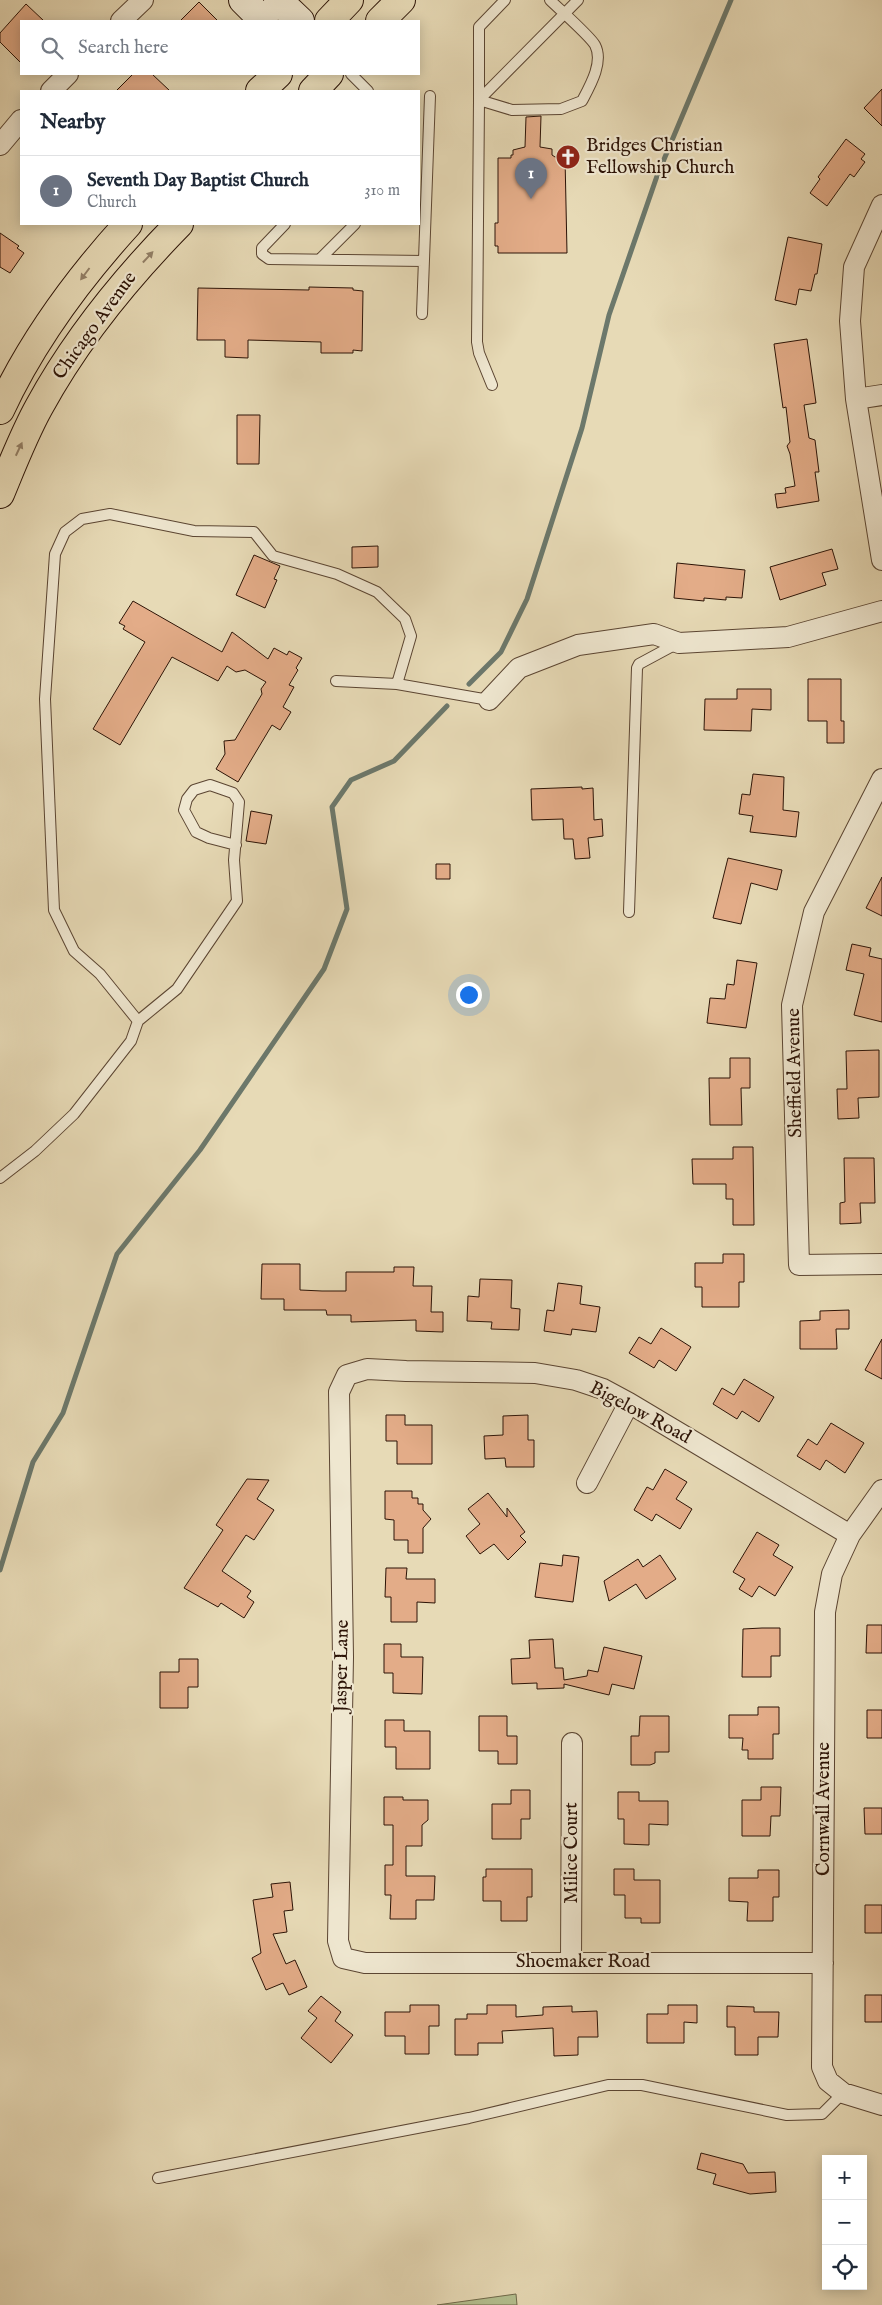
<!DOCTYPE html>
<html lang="en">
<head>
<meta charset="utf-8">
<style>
  body { margin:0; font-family:"IM FELL English",serif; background:#f2f2f3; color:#1f2937 }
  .controls { position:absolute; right:15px; bottom:15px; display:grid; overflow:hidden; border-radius:0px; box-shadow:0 2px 12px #0003 }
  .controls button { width:45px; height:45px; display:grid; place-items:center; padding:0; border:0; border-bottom:1px solid #e0e1e3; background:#fff; color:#1f2937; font:25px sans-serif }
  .you { position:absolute; left:468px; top:994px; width:18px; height:18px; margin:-12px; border:4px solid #fff; border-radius:50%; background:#1a73e8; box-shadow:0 0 0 8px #1a73e833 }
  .badge { display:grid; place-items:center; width:32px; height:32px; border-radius:50%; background:#d93025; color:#fff; font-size:16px; font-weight:700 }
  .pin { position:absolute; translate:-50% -41px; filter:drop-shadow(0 1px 2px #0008) }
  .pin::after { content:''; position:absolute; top:26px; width:18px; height:15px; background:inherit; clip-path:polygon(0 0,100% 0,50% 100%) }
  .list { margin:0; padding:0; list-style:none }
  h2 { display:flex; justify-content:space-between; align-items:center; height:65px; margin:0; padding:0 20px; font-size:21px }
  h2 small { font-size:16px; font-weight:400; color:#747a83 }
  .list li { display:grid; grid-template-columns:32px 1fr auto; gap:15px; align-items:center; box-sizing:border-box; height:70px; padding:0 20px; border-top:1px solid #e0e1e3 }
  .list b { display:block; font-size:19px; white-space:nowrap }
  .list p { margin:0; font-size:16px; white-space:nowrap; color:#747a83 }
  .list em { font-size:16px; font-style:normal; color:#747a83 }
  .icon { flex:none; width:28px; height:28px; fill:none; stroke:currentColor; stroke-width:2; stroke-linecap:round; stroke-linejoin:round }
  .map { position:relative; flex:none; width:882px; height:2305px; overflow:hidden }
  .search { position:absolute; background:#fff; box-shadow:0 2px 12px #0003; left:20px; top:20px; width:400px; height:55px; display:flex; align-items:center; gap:12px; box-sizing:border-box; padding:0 18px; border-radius:0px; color:#747a83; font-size:19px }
  .panel { position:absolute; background:#fff; box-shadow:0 2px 12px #0003; left:20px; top:90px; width:400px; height:135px; border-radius:0px }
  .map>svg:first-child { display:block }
  .green { fill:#b3c090; stroke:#706a4b }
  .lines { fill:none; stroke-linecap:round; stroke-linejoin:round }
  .stream { stroke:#6c786b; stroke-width:5 }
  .building { fill:#e3ac88; stroke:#2c1306 }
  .lane-casing { stroke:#5b4532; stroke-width:12 }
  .street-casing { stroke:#5b4532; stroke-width:22 }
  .secondary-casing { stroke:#2c1306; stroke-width:30 }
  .primary-casing { stroke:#2c1306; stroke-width:30 }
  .lane { stroke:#efe7d0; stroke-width:10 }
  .street { stroke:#efe7d0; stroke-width:20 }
  .secondary { stroke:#efe7d0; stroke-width:28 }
  .primary { stroke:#e7dab6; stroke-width:28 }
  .oneway { fill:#938067 }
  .labels { text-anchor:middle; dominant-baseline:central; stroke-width:4.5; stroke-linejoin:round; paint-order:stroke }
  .poi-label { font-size:19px; fill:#2c1306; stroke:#efe7d0; text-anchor:start }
  .street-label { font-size:19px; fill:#2c1306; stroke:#efe7d0 }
</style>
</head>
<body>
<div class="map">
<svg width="882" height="2305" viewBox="0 0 882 2305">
  <rect width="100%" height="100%" fill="#e7dab6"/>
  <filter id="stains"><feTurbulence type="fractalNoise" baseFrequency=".004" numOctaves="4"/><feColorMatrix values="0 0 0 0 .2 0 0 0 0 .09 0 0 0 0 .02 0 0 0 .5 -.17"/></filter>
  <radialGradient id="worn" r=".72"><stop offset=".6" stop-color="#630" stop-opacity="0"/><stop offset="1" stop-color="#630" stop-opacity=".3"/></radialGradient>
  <path class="green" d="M516 2294 517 2305H437Z"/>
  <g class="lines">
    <path class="stream" d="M469 684 501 652 527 599 582 428 609 315 657 176 731 0
      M0 1570 33 1462 63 1413 117 1254 200 1150 324 969 347 909 332 807 351 780 394 761 447 706"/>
  </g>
  <path class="building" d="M199 2 218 21H180Z
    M26 4 44 21H21V63L0 42V33Z
    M133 74H152L170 91H116Z
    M882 89V126L864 108Z
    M541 116 540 147 552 149V155L555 157H565L567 253H498V246H495V223H498V158H511V155H513V150L525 147 526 117Z
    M846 139 865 154 861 159 865 162 854 177 850 174 827 206 810 193 820 179 818 177Z
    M0 233 19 246 17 248 24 253 10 273 0 267Z
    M788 237 822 244 817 274H815L811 291 799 289 796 305 775 300Z
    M309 287 353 288V290L363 291 362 351 353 350V353H321V342L248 340V358L225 357V340H197L198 288 309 290Z
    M807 339 816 403 804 405 809 438 815 440 819 472H815L819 501 777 508 775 494 786 493 785 488 795 486 790 454 787 446 790 442 786 407 783 408 774 344Z
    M237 415H260L259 464H237Z
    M378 546V567L352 568V547Z
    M832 549 838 569 822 573 826 585 780 600 770 567Z
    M254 555 280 566 274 579 277 580 265 608 236 595Z
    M677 563 745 570 742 598 726 597V600L704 598V601L674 598Z
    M133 601 222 652 232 632 268 659 274 648 287 655 289 651 302 658 296 668 298 670 289 685 294 687 283 707 291 712 280 730 272 725 238 782 216 769 225 754 224 741 235 740 262 694 261 689 266 682 245 670 236 672 227 666 218 681 172 657 120 745 93 729 145 642 123 629 125 626 119 623Z
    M808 679H841V721H844V743H827V721H808Z
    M737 689H771V710L752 709 751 731 704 730 705 699H737Z
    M753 774 784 777 783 810 799 812 796 837 750 832 753 816 739 814 742 794 750 795Z
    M582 787V789L593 788 594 820 602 819 603 836 588 838 590 858 575 859 573 839H564L563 819 532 820 531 789Z
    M251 811 272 815 266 844 246 841Z
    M728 858 782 870 777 890 751 883 741 924 713 918Z
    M436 864H450V879H436Z
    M882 877V916L866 908Z
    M852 944 871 948 869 956 882 959V1022L854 1015 864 974 846 970Z
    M737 960 757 963 746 1028 707 1023 710 998 725 999 727 984 734 985Z
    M879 1050V1097L858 1098 859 1118 838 1119 837 1089H847L846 1051Z
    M730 1058H750V1088H741L742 1125H710L709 1078H730Z
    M733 1147H753L754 1225H733V1199H726V1184H693L692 1159H733Z
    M844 1158H874L875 1203H860L861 1223 840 1224V1203L845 1202Z
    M723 1254H744V1282H739V1307H702V1287H695V1263H723Z
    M262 1264H300V1290L322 1291H346V1272H394V1267H414L413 1286H432L431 1312H443V1332L416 1331V1320L351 1322V1315H327L326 1310H284V1299H261Z
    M480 1279 512 1280 511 1308 520 1309 519 1330 491 1329 492 1322 467 1321 468 1296 479 1297Z
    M558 1283 582 1286 580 1304 600 1307 596 1332 572 1329 571 1335 544 1331 547 1310 554 1311Z
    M849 1310V1329H836L837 1349H800V1321L820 1320V1311Z
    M661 1328 691 1347 676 1371 659 1360 654 1368 629 1353 639 1337 651 1344Z
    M882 1339V1379L865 1370Z
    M744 1379 774 1397 759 1422 742 1411 737 1419 713 1404 722 1388 734 1395Z
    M386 1415H405V1425H432V1464H397V1441H386Z
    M528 1415V1440H534V1467H506L505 1458 485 1459 484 1436 503 1435V1416Z
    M831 1423 864 1443 845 1473 826 1460 820 1470 797 1456 808 1439 817 1445Z
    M665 1469 687 1482 676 1499 692 1509 680 1529 656 1514 652 1521 634 1510 647 1487 653 1490Z
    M247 1479 269 1480 257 1499 274 1510 254 1540 246 1535 222 1571 251 1591 247 1597 254 1602 244 1618 221 1603 218 1607 184 1588 223 1530 216 1525Z
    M385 1491H412V1498H418V1504H423V1510L431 1519 423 1528V1553H408V1540H394V1520L385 1519Z
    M488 1493 507 1517V1508L525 1532 520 1536 526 1542 508 1560 494 1544 480 1554 466 1536 480 1524 468 1509Z
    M757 1532 779 1545 773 1555 793 1567 775 1596 759 1586 752 1597 739 1589 745 1579 733 1572Z
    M563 1555 579 1557 573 1602 535 1597 540 1563 562 1566Z
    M660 1555 676 1579 646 1599 636 1584 609 1601 604 1581 638 1559 643 1567Z
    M386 1568H407L406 1579H435V1603L417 1602V1622H391V1597H385Z
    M867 1625H882V1653H866Z
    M762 1628H780V1656H771V1677H742L743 1629Z
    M553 1639 555 1668H563L564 1680 587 1676 588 1670 598 1672 604 1647 642 1656 634 1689 612 1684 609 1695 564 1684V1688L537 1689V1683L512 1684 511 1659 530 1658 529 1640Z
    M384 1644H401V1657H423L422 1694 393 1693V1673H384Z
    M179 1659H198V1687H188V1708H160V1672H179Z
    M758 1707H779V1734H773V1759H748V1750H742L743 1738H729V1715H758Z
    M867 1710H882V1738H867Z
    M479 1716H507V1736H517V1764H498V1751H479Z
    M640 1716H669V1752H655V1763L650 1765H631V1736H639Z
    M385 1720H404V1731H430V1769H396V1747H385Z
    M761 1787H781L780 1816H771L770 1836H742V1800H761Z
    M511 1790H530V1819H521V1839H492V1804H511Z
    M618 1792H639V1801H668V1825L649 1824V1845L624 1844V1819H618Z
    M384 1797H403V1800H428V1820L422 1825V1846H406V1876H435L434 1900H416V1919H390L391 1895H385V1865H393V1825H384Z
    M864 1808H882V1834H865Z
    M486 1869H532V1897H527V1921H501V1901H483V1877H486Z
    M614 1869H634V1880H660V1923H641V1918H625V1895H614Z
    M758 1870H779V1897H773V1921H747L748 1902 729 1901V1878H758Z
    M290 1882 293 1910 284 1911 287 1932 273 1934 286 1964 295 1960 307 1987 289 1995 283 1983 266 1990 252 1958 261 1953 253 1900 273 1897 271 1884Z
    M865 1905H882V1933H865Z
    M865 1995H882V2022H865Z
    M321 1996 341 2012 335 2021 353 2035 331 2063 301 2038 317 2018 308 2011Z
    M410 2005H439V2026H429V2054H405V2036H385V2012H410Z
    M487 2005H516V2017L543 2015V2007L572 2006V2012L597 2011 598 2037H578V2055L554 2056 553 2028 502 2031 503 2043H478V2055H455V2019H467V2014H487Z
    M668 2005H697V2023L684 2022V2043H647V2014H668Z
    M727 2006 754 2007V2012H779L778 2037H758V2055H735V2027H727Z
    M701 2153 743 2164 748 2173 775 2172 776 2192 750 2194 713 2184 716 2174 697 2169Z"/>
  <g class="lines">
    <defs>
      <path id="lane" d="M505 0 479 27V100L512 110 561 109 582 101C590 86 604 62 595 45 590 36 559 9 550 0
        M351 74 368 91
        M285 224 262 248V254L269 259 424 261
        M321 258 355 224
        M422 314 430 96
        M492 385 479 353 477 342 479 100 578 0
        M397 684 489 700
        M629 912 637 668 639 664 678 643
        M138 1021 177 989 237 901 234 860 239 802 233 793 210 785 194 790 187 799 184 810 196 832 209 838 236 845
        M0 1178 35 1151 74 1114 131 1041 138 1021 100 974 74 951 54 910 45 699 55 554 65 532 82 519 110 514 194 531 254 532 273 556 337 574 377 592 405 619 411 636 397 684 336 681
        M158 2178 469 2118 608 2085H642L787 2115 822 2114 843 2093"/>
      <path id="street" d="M121 21 143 0
        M51 91 68 74
        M0 145 21 120
        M882 205 854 267 850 321 856 399 882 560
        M856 399 882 395
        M489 700 519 668 578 645 654 634 679 643 788 637 882 611
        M882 779 814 912 792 1005 799 1265 882 1264
        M587 1483 629 1403
        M882 1490 850 1535 832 1574 825 1612 822 2067 828 2081 843 2093 882 2105
        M571 1962 572 1743
        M823 1963H365L343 1958 338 1941 343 1657 339 1392 347 1375 367 1369 406 1371 535 1373 576 1380 603 1389 629 1403 850 1535"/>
      <path id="secondary" d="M243 0 264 21
        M278 0 300 21"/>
      <path id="primary" d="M329 21 349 0
        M380 21 401 0
        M260 91 278 74
        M313 91 329 74
        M0 410C32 341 77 280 128 224
        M0 494C12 465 24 434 39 407 76 339 125 279 179 224"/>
    </defs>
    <use href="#lane" class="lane-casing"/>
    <use href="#street" class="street-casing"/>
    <use href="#secondary" class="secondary-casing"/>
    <use href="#primary" class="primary-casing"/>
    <use href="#lane" class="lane"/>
    <use href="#street" class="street"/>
    <use href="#secondary" class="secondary"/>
    <use href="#primary" class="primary"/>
  </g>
  <defs><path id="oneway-solid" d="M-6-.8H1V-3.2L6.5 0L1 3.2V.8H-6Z" transform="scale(1.25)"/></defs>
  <g class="oneway">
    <use href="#oneway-solid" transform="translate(148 257) rotate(-47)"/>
    <use href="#oneway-solid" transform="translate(85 274) rotate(127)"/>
    <use href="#oneway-solid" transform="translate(19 449) rotate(-65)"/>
  </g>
  <defs>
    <symbol id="church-disc" viewBox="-11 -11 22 22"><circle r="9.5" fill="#8f2418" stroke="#efe7d0"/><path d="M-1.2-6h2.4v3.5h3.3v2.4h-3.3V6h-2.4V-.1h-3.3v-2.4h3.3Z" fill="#fff"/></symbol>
  </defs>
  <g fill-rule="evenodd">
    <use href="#church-disc" x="554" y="143" width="28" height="28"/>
  </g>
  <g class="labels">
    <g class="poi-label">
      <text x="586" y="146">Bridges Christian<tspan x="586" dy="22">Fellowship Church</tspan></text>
    </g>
    <g class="street-label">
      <text transform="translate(95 326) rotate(-54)">Chicago Avenue</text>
      <text transform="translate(795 1073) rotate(-91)">Sheffield Avenue</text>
      <text transform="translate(640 1413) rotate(28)">Bigelow Road</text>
      <text transform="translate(342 1666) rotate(-89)">Jasper Lane</text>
      <text transform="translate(824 1809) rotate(-90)">Cornwall Avenue</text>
      <text transform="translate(572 1853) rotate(-90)">Milice Court</text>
      <text x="583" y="1962">Shoemaker Road</text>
    </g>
  </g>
  <rect width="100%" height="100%" filter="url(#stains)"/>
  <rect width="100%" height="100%" fill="url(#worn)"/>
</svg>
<div class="controls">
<button>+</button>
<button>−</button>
<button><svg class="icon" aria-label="locate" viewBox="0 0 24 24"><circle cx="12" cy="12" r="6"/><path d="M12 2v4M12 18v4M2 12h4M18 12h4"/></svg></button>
</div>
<div class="you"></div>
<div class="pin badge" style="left:531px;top:199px;background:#6b7280">1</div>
<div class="search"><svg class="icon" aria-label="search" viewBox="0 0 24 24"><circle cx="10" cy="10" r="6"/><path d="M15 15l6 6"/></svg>Search here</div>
<section class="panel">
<h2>Nearby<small></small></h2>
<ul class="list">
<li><span class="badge" style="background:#6b7280">1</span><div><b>Seventh Day Baptist Church</b><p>Church</p></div><em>310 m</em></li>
</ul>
</section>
</div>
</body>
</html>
